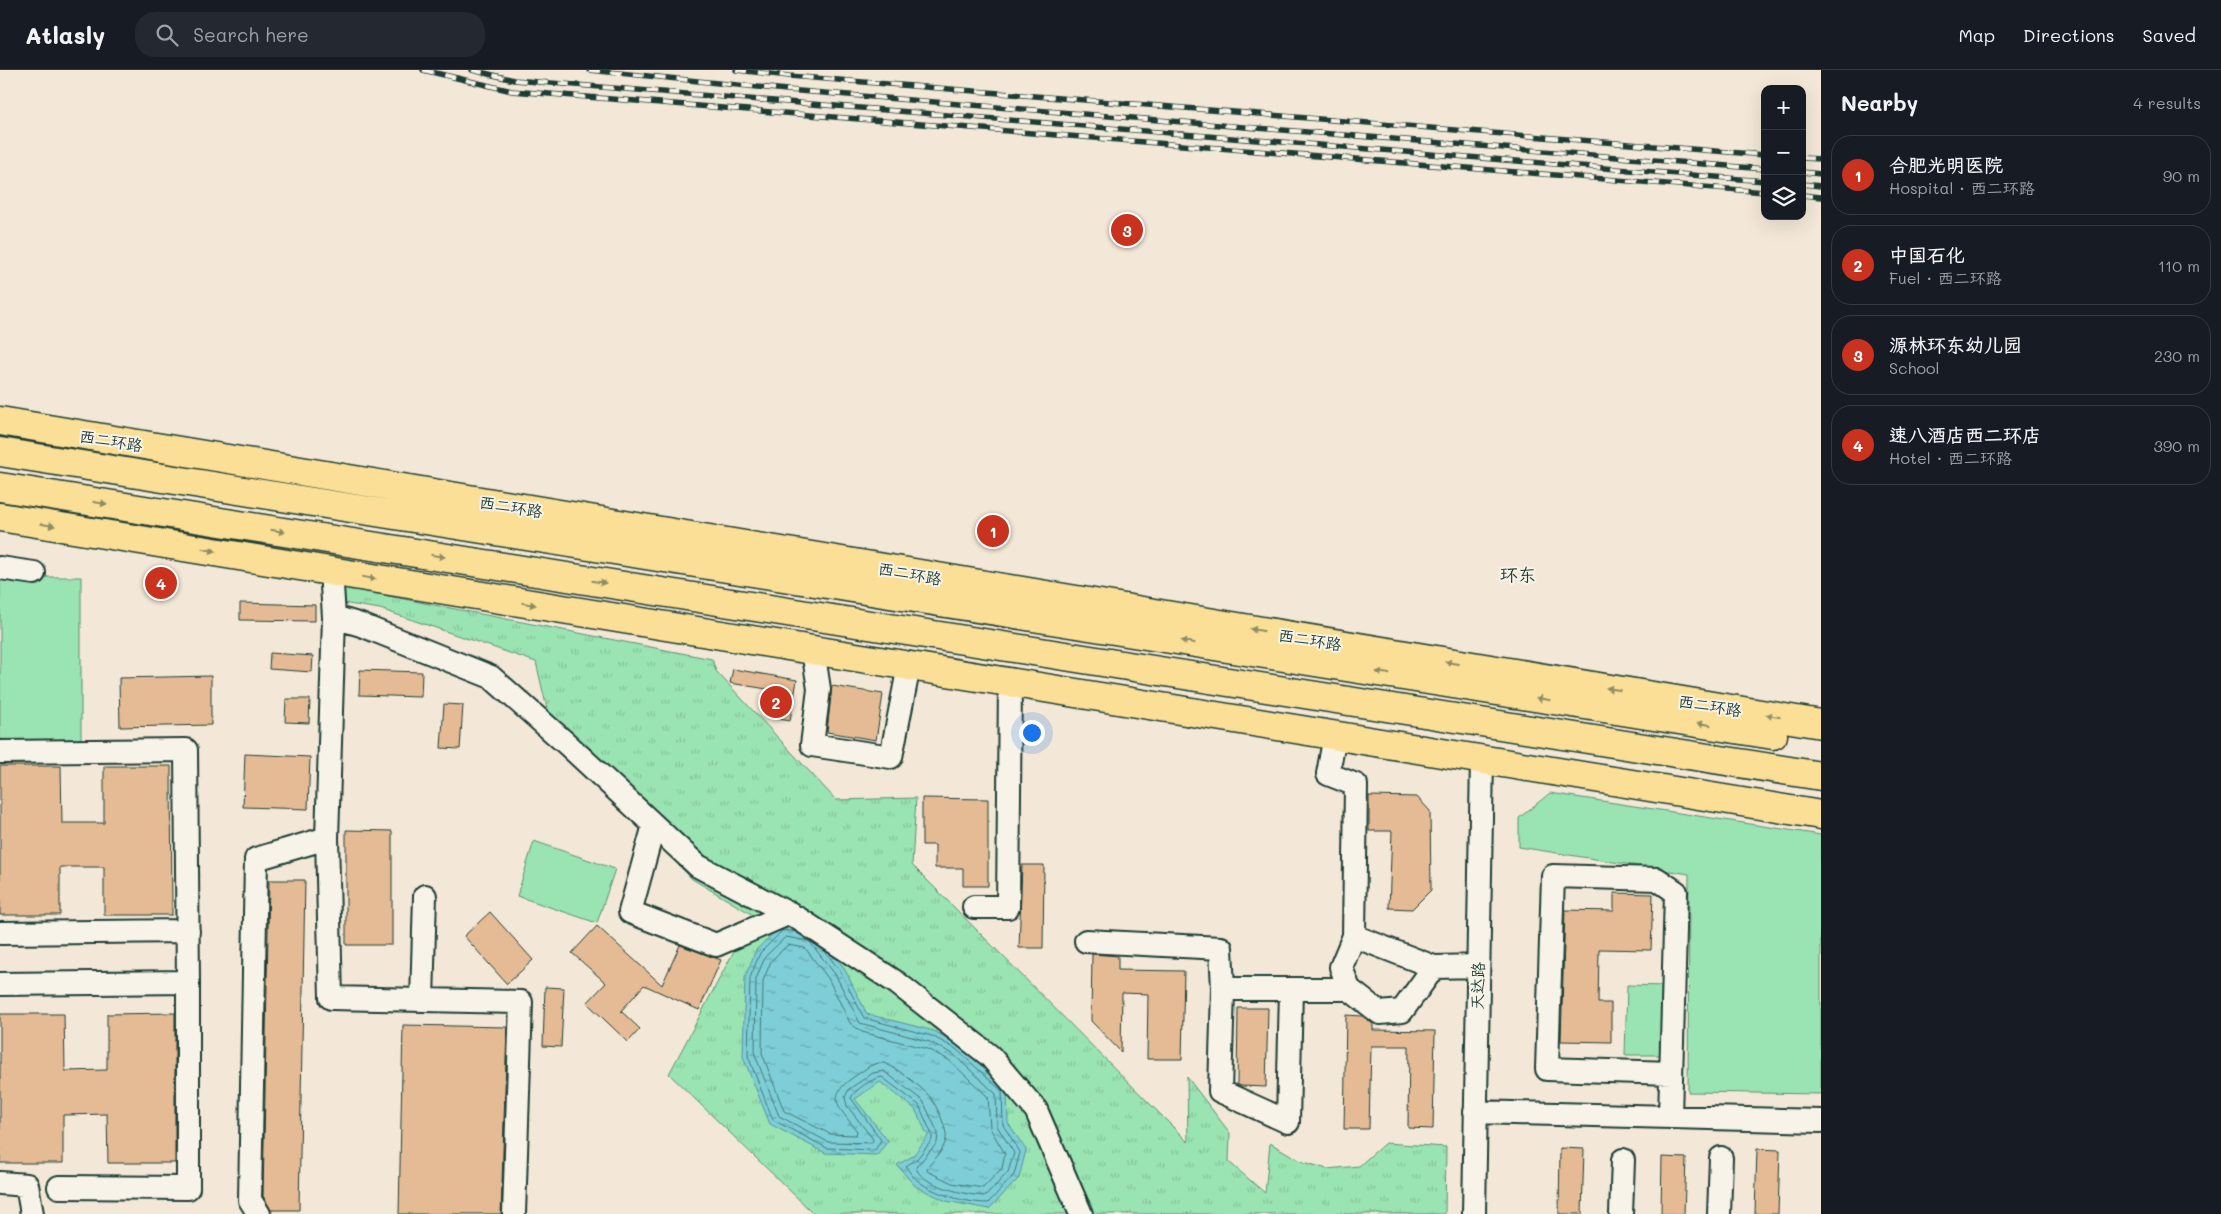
<!DOCTYPE html>
<html lang="en">
<head>
<meta charset="utf-8">
<style>
  body { margin:0; font-family:Mali,"LXGW WenKai TC",sans-serif; background:#242831; color:#f1f3f6 }
  .controls { position:absolute; right:15px; top:15px; display:grid; overflow:hidden; border-radius:10px; box-shadow:0 5px 20px #0002 }
  .controls button { width:45px; height:45px; display:grid; place-items:center; padding:0; border:0; border-bottom:1px solid #363941; background:#171b24; color:#f1f3f6; font:25px sans-serif }
  .you { position:absolute; left:1031px; top:662px; width:18px; height:18px; margin:-12px; border:4px solid #fff; border-radius:50%; background:#1a73e8; box-shadow:0 0 0 8px #1a73e833 }
  .badge { display:grid; place-items:center; width:32px; height:32px; border-radius:50%; background:#c8321e; color:#fff; font-size:16px; font-weight:700 }
  .pin { position:absolute; translate:-50% -50%; border:2px solid #fff; box-shadow:0 1px 5px #0006 }
  .list { margin:0; padding:0; list-style:none }
  h2 { display:flex; justify-content:space-between; align-items:center; height:65px; margin:0; padding:0 20px; font-size:21px }
  h2 small { font-size:16px; font-weight:400; color:#9ea1a6 }
  .list li { display:grid; grid-template-columns:32px 1fr auto; gap:15px; align-items:center; box-sizing:border-box; height:80px; margin:0 10px 10px; padding:0 10px; border:1px solid #363941; border-radius:20px }
  .list b { display:block; font-size:19px; white-space:nowrap }
  .list p { margin:0; font-size:16px; white-space:nowrap; color:#9ea1a6 }
  .list em { font-size:16px; font-style:normal; color:#9ea1a6 }
  .icon { flex:none; width:28px; height:28px; fill:none; stroke:currentColor; stroke-width:2; stroke-linecap:round; stroke-linejoin:round }
  .map { position:relative; flex:none; width:1821px; height:1144px; overflow:hidden }
  header { display:flex; align-items:center; gap:30px; box-sizing:border-box; height:70px; padding:0 25px; background:#171b24; border-bottom:1px solid #363941 }
  header strong { font-size:24px }
  nav { display:flex; gap:28px; margin-inline-start:auto; font-size:18px }
  .search { width:350px; height:45px; background:#242831; display:flex; align-items:center; gap:12px; box-sizing:border-box; padding:0 18px; border-radius:20px; color:#9ea1a6; font-size:19px }
  main { display:flex }
  aside { flex:1; background:#171b24 }
  .map>svg:first-child { display:block }
  .green { fill:#9ae3b2; stroke:#5c9073 }
  .park { fill:url(#park-tufts); stroke:#5c9073 }
  .water { fill:url(#water-ripples); stroke:#589496 }
  .lines { fill:none; stroke-linecap:round; stroke-linejoin:round }
  .shore { stroke:#457775; stroke-width:1 }
  .building { fill:#e5bb95; stroke:#1f3d34 }
  .minor-casing { stroke:#1f3d34; stroke-width:26 }
  .highway-casing { stroke:#1f3d34; stroke-width:31 }
  .minor { stroke:#f7f3e8; stroke-width:22 }
  .highway { stroke:#fbdf96; stroke-width:28 }
  .rail-casing { stroke:#1f3d34; stroke-width:5.5 }
  .rail { stroke:#f7f3e8; stroke-width:4; stroke-dasharray:11; stroke-linecap:butt }
  .oneway { fill:#8d8e65 }
  .labels { text-anchor:middle; dominant-baseline:central; stroke-width:4; stroke-linejoin:round; paint-order:stroke }
  .street-label { font-size:16px; fill:#1f3d34; stroke:#f7f3e8 }
  .neighbourhood-label { font-size:18px; fill:#1f3d34; stroke:#f7f3e8 }
</style>
</head>
<body>
<header>
<strong>Atlasly</strong>
<div class="search"><svg class="icon" aria-label="search" viewBox="0 0 24 24"><circle cx="10" cy="10" r="6"/><path d="M15 15l6 6"/></svg>Search here</div>
<nav><a>Map</a><a>Directions</a><a>Saved</a></nav>
</header>
<main>
<div class="map">
<svg width="1821" height="1144" viewBox="0 0 1821 1144">
  <defs>
    <pattern id="park-tufts" width="24" height="20" patternUnits="userSpaceOnUse" patternTransform="scale(1.25)"><rect width="24" height="20" fill="#9ae3b2"/><path d="M3 7l-1-3M5 7V3M7 7l1-3M15 17l-1-3M17 17v-4M19 17l1-3" fill="none" stroke="#84c49a"/></pattern>
    <pattern id="water-ripples" width="26" height="14" patternUnits="userSpaceOnUse" patternTransform="scale(1.25)"><rect width="26" height="14" fill="#7eced7"/><path d="M2 4q2-2 4 0t4 0M15 11q2-2 4 0t4 0" fill="none" stroke="#67a8af"/></pattern>
  </defs>
  <rect width="100%" height="100%" fill="#f3e8d7"/>
  <filter id="ink" filterUnits="userSpaceOnUse"><feTurbulence type="fractalNoise" baseFrequency=".02" numOctaves="2"/><feDisplacementMap in="SourceGraphic" scale="10" xChannelSelector="R" yChannelSelector="G"/><feConvolveMatrix kernelMatrix="1 2 1 2 8 2 1 2 1" color-interpolation-filters="sRGB"/></filter>
  <g filter="url(#ink)">
    <path class="green" d="M0 507H81V672H0Z
      M1550 723 1821 765V1024L1688 1022 1689 804 1519 777V748Z
      M534 771 615 799 597 853 517 826Z
      M1627 915 1666 916 1665 985H1625Z"/>
    <path class="park" d="M342 517 712 589 716 601 836 730 916 728 912 795 1188 1072 1187 1007 1230 1063 1229 1092 1265 1123 1270 1073 1301 1091 1327 1099 1359 1096 1385 1073 1446 1077 1445 1144H814L669 1004 753 845 692 809 650 765 547 639 536 592 380 539 342 533Z"/>
    <path class="water" d="M782 855 815 860 844 898 867 944 934 961 959 975 1007 1019 1008 1053 1026 1080 1019 1108 989 1139 946 1131 915 1116 897 1095 913 1086 928 1066 915 1039 880 1012 855 1029 888 1071 877 1085 825 1083 770 1054 743 987 745 907 756 880Z"/>
    <g class="lines">
      <path class="shore" d="M796 862 783 860 760 883 750 908 748 986 773 1050 827 1078 875 1080 881 1070 851 1028C854 1020 873 1008 882 1007L919 1035 932 1065V1070L917 1089 906 1096C917 1121 964 1133 988 1133L1014 1105 1020 1082 1003 1055 1002 1021 956 979 932 966 864 948 840 901 824 880
        M786 867 809 871 835 904 860 953 930 972 953 984 996 1024 997 1056 1014 1083 1008 1102 986 1126C970 1126 919 1115 916 1097L937 1073 938 1063 923 1031 884 1001 873 1003 849 1019 845 1027 847 1036 873 1069 872 1073 828 1072 779 1046 755 985 756 909 765 887Z
        M788 875 805 878 828 908 850 953 862 962 927 979 949 990 988 1027 990 1058 1005 1084 1002 1098 983 1118 952 1113 927 1101V1098C934 1090 944 1080 946 1069 948 1060 936 1034 930 1027 923 1018 893 995 883 993 873 992 866 999 858 1004 825 1026 836 1034 857 1061L856 1065 830 1064 784 1041 762 983 763 911 771 891Z"/>
    </g>
    <path class="building" d="M240 533 315 535V551L240 550Z
      M270 583 313 586 312 602 269 599Z
      M733 599 797 610 790 651 768 647 773 620 730 613Z
      M360 600 422 602 421 627 359 625Z
      M211 606V655L120 657 119 608Z
      M832 616 883 624 876 670 827 662Z
      M286 629H310L309 653 285 652Z
      M444 634 463 635 460 679 441 678Z
      M245 684 310 687 308 739 243 737Z
      M0 696H61L62 753H104V696H171L172 845H104V797H60V845H0Z
      M1369 726 1417 727 1430 741 1431 820 1412 839 1389 838 1392 761H1369Z
      M922 728 988 729V816H963V798H935V775H922Z
      M346 760 392 761V875H346Z
      M1022 795H1044L1043 878H1019Z
      M269 810H305L299 1140H271L263 1126Z
      M1614 823 1653 824 1651 880 1599 879 1598 933H1611V972L1561 971 1565 840 1614 841Z
      M490 842 533 890 507 914 464 866Z
      M597 856 662 915 680 875 721 890 699 940 644 915 621 941 640 959 628 972 587 933 606 913 572 883Z
      M1092 884 1118 886V900L1184 901 1182 989H1147L1148 924 1122 923 1121 982 1091 951Z
      M545 917 564 918 561 977 543 976Z
      M1238 938H1268L1266 1017 1241 1016 1237 1014Z
      M175 943V1093H108L107 1044 63 1045V1093H0V944H64L65 1001 107 1000V944Z
      M1346 945 1362 946 1373 954V960L1435 961 1433 1059 1408 1058 1409 976H1371L1369 1059H1344Z
      M403 955 507 957 501 1144H399Z
      M1560 1078 1584 1079 1582 1144H1559Z
      M1757 1079 1780 1080 1778 1144H1755Z
      M1662 1087 1686 1088 1684 1144H1661Z"/>
    <g class="lines">
      <defs>
        <path id="minor" d="M0 498 34 503
          M331 500 334 547 361 555 491 607 568 675 698 796 799 849 897 913 990 986 1036 1040 1081 1144
          M334 547 327 768 331 928 521 932 514 1144
          M813 580 819 619 812 675 891 687 909 596
          M1335 665 1328 704 1356 715 1354 866 1434 897 1478 896
          M0 682 186 680 188 912
          M654 755 630 842 716 875 790 843
          M974 837H1008L1010 612
          M0 863 188 861
          M1086 871 1221 878 1223 919H1349L1380 943 1402 941 1434 897
          M0 914 188 912V1118L59 1117
          M1223 919 1220 1021 1288 1052 1291 919
          M1349 919 1341 897 1354 866
          M422 930 425 826
          M1475 1042 1821 1051
          M1670 1047 1676 822 1657 809 1553 806 1547 999 1671 1003
          M0 1113 27 1115 32 1144
          M259 1144 250 1130 256 789 327 768
          M1474 1144 1482 689
          M1621 1144 1623 1090
          M1719 1144 1721 1088"/>
        <path id="highway" d="M0 351 1821 654
          M0 382 1773 665
          M0 417 1821 706
          M0 447 1821 745"/>
      </defs>
      <use href="#minor" class="minor-casing"/>
      <use href="#highway" class="highway-casing"/>
      <use href="#minor" class="minor"/>
      <use href="#highway" class="highway"/>
      <defs>
        <path id="rail" d="M423 0 512 21 1765 122
          M472 0 514 10 1765 111
          M589 0 787 20 1765 99
          M736 0 789 6 1765 85
          M1802 88 1821 89
          M1802 102 1821 104
          M1802 114 1821 116
          M1802 125 1821 127"/>
      </defs>
      <use href="#rail" class="rail-casing"/>
      <use href="#rail" class="rail"/>
    </g>
    <defs><path id="oneway-solid" d="M-6-.8H1V-3.2L6.5 0L1 3.2V.8H-6Z" transform="scale(1.25)"/></defs>
    <g class="oneway">
      <use href="#oneway-solid" transform="translate(100 433) rotate(9)"/>
      <use href="#oneway-solid" transform="translate(48 455) rotate(9)"/>
      <use href="#oneway-solid" transform="translate(278 461) rotate(9)"/>
      <use href="#oneway-solid" transform="translate(209 480) rotate(9)"/>
      <use href="#oneway-solid" transform="translate(438 486) rotate(9)"/>
      <use href="#oneway-solid" transform="translate(369 508) rotate(10)"/>
      <use href="#oneway-solid" transform="translate(599 512) rotate(9)"/>
      <use href="#oneway-solid" transform="translate(529 534) rotate(9)"/>
      <use href="#oneway-solid" transform="translate(1257 560) rotate(-171)"/>
      <use href="#oneway-solid" transform="translate(1188 572) rotate(-171)"/>
      <use href="#oneway-solid" transform="translate(1452 593) rotate(-171)"/>
      <use href="#oneway-solid" transform="translate(1383 603) rotate(-171)"/>
      <use href="#oneway-solid" transform="translate(1613 619) rotate(-171)"/>
      <use href="#oneway-solid" transform="translate(1543 629) rotate(-171)"/>
      <use href="#oneway-solid" transform="translate(1773 646) rotate(-171)"/>
      <use href="#oneway-solid" transform="translate(1704 654) rotate(-171)"/>
    </g>
  </g>
  <g class="labels">
    <g class="street-label">
      <text transform="translate(111 370) rotate(9)">西二环路</text>
      <text transform="translate(511 436) rotate(9)">西二环路</text>
      <text transform="translate(910 503) rotate(10)">西二环路</text>
      <text transform="translate(1310 569) rotate(9)">西二环路</text>
      <text transform="translate(1710 635) rotate(9)">西二环路</text>
      <text transform="translate(1477 916) rotate(-89)">天达路</text>
    </g>
    <g class="neighbourhood-label">
      <text x="1518" y="504">环东</text>
    </g>
  </g>
</svg>
<div class="controls">
<button>+</button>
<button>−</button>
<button><svg class="icon" aria-label="layers" viewBox="0 0 24 24"><path d="M12 4l9 5-9 5-9-5zM3 14l9 5 9-5"/></svg></button>
</div>
<div class="you"></div>
<div class="pin badge" style="left:993px;top:461px">1</div>
<div class="pin badge" style="left:776px;top:632px">2</div>
<div class="pin badge" style="left:1127px;top:160px">3</div>
<div class="pin badge" style="left:161px;top:513px">4</div>
</div>
<aside>
<h2>Nearby<small>4 results</small></h2>
<ul class="list">
<li><span class="badge">1</span><div><b>合肥光明医院</b><p>Hospital · 西二环路</p></div><em>90 m</em></li>
<li><span class="badge">2</span><div><b>中国石化</b><p>Fuel · 西二环路</p></div><em>110 m</em></li>
<li><span class="badge">3</span><div><b>源林环东幼儿园</b><p>School</p></div><em>230 m</em></li>
<li><span class="badge">4</span><div><b>速八酒店西二环店</b><p>Hotel · 西二环路</p></div><em>390 m</em></li>
</ul>
</aside>
</main>
</body>
</html>
